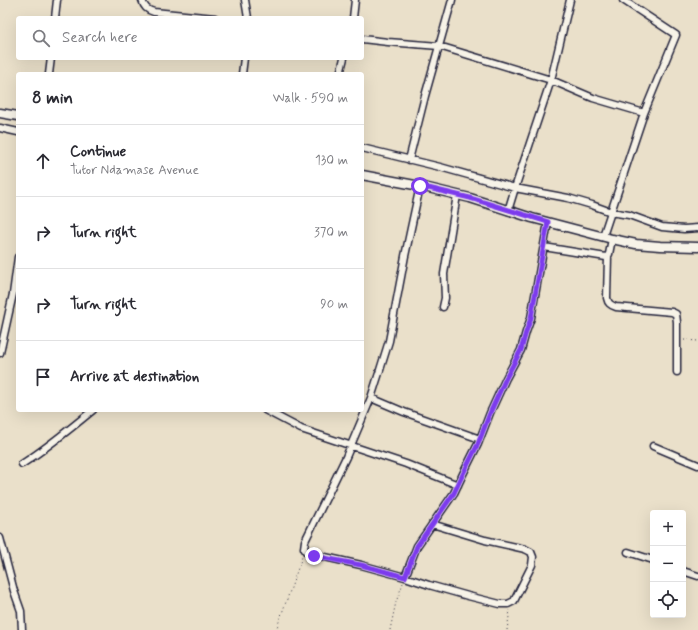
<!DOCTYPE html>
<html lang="en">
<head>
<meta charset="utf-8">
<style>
  body { margin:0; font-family:Mynerve,sans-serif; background:#f7f7f7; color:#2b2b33 }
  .controls { position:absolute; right:12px; bottom:12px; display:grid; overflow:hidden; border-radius:4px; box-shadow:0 4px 16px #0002 }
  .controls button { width:36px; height:36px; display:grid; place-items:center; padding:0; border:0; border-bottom:1px solid #e1e1e2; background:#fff; color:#2b2b33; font:20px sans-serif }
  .stop { position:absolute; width:12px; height:12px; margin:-9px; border:3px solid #7c3aed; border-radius:50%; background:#fff }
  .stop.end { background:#7c3aed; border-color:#fff; box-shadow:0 1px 4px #0008 }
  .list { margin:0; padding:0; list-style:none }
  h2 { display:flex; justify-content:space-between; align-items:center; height:52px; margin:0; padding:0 16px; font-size:17px }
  h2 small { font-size:13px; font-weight:400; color:#7c7c81 }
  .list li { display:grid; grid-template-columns:26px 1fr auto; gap:12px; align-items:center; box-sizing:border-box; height:72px; padding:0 16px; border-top:1px solid #e1e1e2 }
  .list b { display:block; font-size:15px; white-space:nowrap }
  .list p { margin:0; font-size:13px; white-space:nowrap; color:#7c7c81 }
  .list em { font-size:13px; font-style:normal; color:#7c7c81 }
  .icon { flex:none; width:22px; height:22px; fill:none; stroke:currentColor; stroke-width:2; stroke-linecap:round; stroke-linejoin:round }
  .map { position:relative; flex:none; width:698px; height:630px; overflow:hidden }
  .search { position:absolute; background:#fff; box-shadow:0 4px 16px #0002; left:16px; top:16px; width:348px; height:44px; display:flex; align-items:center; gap:10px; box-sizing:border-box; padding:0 14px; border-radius:4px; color:#7c7c81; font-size:15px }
  .panel { position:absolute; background:#fff; box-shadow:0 4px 16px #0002; left:16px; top:72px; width:348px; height:340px; border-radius:4px }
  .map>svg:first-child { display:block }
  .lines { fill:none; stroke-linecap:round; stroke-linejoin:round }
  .minor-casing { stroke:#22223b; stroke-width:9 }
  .tertiary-casing { stroke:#22223b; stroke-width:11 }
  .path { stroke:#22223b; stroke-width:1; stroke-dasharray:1 3; stroke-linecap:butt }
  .minor { stroke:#f7f3e8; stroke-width:6 }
  .tertiary { stroke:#f7f3e8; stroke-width:8 }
  .route { stroke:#7c3aed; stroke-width:5 }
</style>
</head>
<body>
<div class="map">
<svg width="698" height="630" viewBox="0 0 698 630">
  <rect width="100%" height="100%" fill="#eae0ca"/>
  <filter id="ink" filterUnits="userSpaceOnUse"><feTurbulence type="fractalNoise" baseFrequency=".025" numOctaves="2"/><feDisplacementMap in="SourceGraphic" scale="8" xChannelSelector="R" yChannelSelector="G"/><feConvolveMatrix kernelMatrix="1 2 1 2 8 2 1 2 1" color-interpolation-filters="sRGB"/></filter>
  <g filter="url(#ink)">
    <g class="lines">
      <defs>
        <path id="minor" d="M142 0C144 7 147 10 154 12L215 18
          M245 0 248 18
          M55 18 57 0
          M353 18 355 0
          M362 39 388 42 439 46 551 80 593 98 644 113
          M49 74 51 58
          M242 74 244 58
          M340 74 344 58
          M0 128 18 132
          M362 148 440 167 515 188 568 198 592 205 611 212 629 215 662 227 684 229 698 228
          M409 160 425 96 452 0
          M420 186 405 256 389 341 380 370 371 398 346 457 305 541 304 548 307 553 361 565 405 577 429 585 468 596 500 604H508L514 601 532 565 533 557 531 552 525 549 485 540 432 524
          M508 211 515 188 551 80 570 0
          M603 236 644 113 676 35 623 0
          M544 247 606 257 608 256 609 254 612 239
          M608 256 607 298C608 303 610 305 616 307L672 312 676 314 677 322V372
          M443 307 445 298 444 274 457 195
          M0 353 13 294 18 257
          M371 398 404 412 480 439
          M265 410 301 429 406 464 458 485
          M653 446 698 465
          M22 464C47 448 70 429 93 410
          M0 538 14 591 21 611 22 630
          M628 552 653 560
          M683 571 698 576
          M405 577 417 546 454 493 463 474 478 444 490 413 506 378 521 350 526 332 531 318 548 222"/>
        <path id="tertiary" d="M0 113 18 116
          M362 175 420 186 470 198 532 218 612 239 636 244 660 246 698 247"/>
      </defs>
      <use href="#minor" class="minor-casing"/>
      <use href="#tertiary" class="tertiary-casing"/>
      <path class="path" d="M684 340 698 341
        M276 630 302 557
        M390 630 396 602 403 583
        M507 630 510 610"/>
      <use href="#minor" class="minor"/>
      <use href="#tertiary" class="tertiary"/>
    </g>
  </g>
  <g class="lines" filter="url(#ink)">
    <path class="route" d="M314 556 361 565 405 577 417 546 454 493 463 474 478 444 490 413 506 378 521 350 526 332 531 318 548 222 470 198 420 186"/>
  </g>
</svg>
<div class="controls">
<button>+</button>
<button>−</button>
<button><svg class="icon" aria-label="locate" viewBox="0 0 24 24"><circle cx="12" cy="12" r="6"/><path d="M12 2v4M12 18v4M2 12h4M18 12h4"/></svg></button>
</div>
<div class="stop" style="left:420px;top:186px"></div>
<div class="stop end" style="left:314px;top:556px"></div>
<div class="search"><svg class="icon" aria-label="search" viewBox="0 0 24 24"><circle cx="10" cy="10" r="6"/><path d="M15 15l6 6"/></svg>Search here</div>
<section class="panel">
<h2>8 min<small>Walk · 590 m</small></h2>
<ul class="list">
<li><svg class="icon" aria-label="ahead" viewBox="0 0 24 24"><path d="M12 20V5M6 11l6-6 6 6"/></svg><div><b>Continue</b><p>Tutor Ndamase Avenue</p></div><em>130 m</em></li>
<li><svg class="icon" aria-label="right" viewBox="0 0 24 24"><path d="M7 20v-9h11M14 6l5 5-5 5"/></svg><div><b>Turn right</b></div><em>370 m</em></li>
<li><svg class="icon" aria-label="right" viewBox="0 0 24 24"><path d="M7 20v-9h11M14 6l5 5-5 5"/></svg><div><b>Turn right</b></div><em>90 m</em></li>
<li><svg class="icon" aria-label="arrive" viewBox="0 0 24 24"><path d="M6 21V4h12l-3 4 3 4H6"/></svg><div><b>Arrive at destination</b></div></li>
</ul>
</section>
</div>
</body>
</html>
